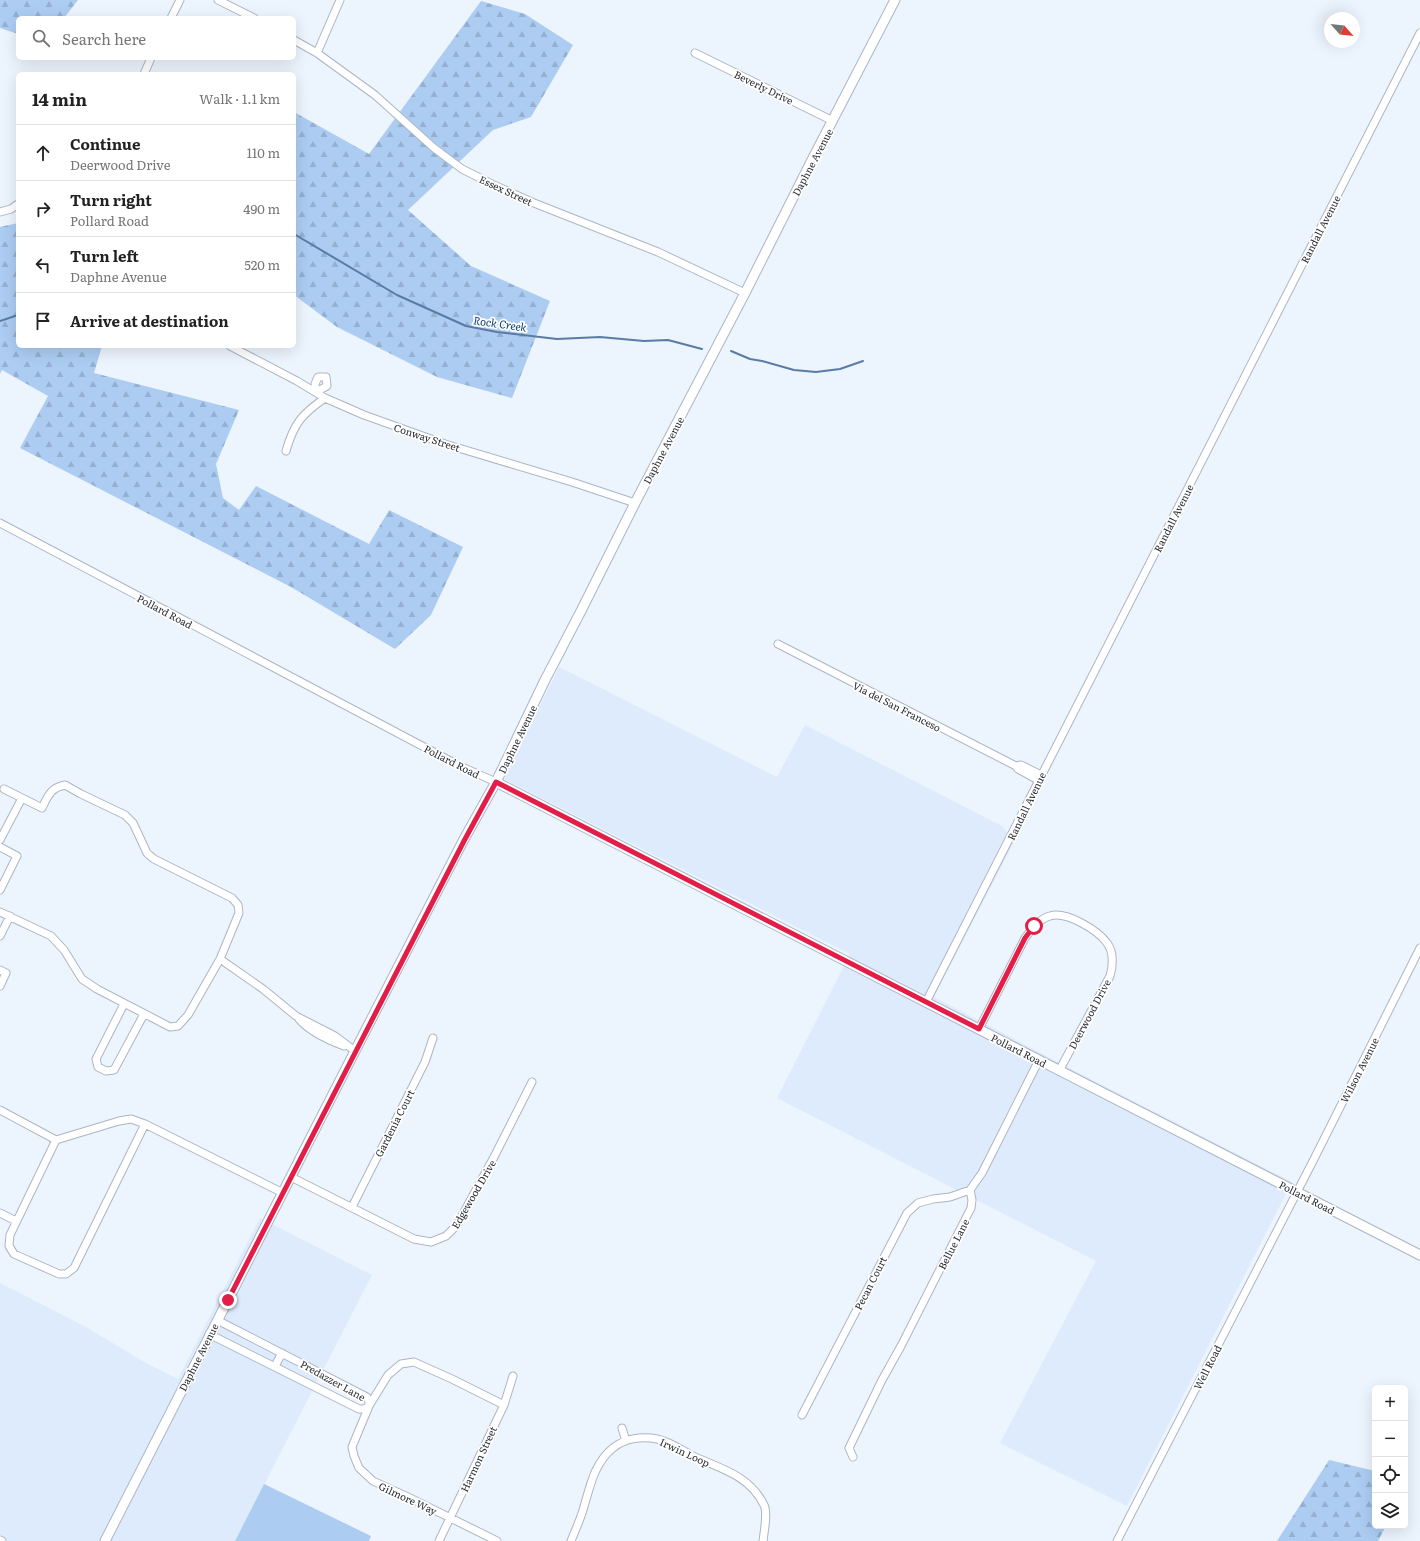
<!DOCTYPE html>
<html lang="en">
<head>
<meta charset="utf-8">
<style>
  body { margin:0; font-family:Literata,serif; background:#f2f2f2; color:#222 }
  .controls { position:absolute; right:12px; bottom:12px; display:grid; overflow:hidden; border-radius:6px; box-shadow:0 4px 16px #0002 }
  .controls button { width:36px; height:36px; display:grid; place-items:center; padding:0; border:0; border-bottom:1px solid #e0e0e0; background:#fff; color:#222; font:20px sans-serif }
  .compass { position:absolute; left:1324px; top:12px; width:36px; height:36px; border-radius:50%; background:#fff; box-shadow:0 4px 16px #0002; rotate:117deg }
  .stop { position:absolute; width:12px; height:12px; margin:-9px; border:3px solid #e11d48; border-radius:50%; background:#fff }
  .stop.end { background:#e11d48; border-color:#fff; box-shadow:0 1px 4px #0008 }
  .list { margin:0; padding:0; list-style:none }
  h2 { display:flex; justify-content:space-between; align-items:center; height:52px; margin:0; padding:0 16px; font-size:17px }
  h2 small { font-size:13px; font-weight:400; color:#767676 }
  .list li { display:grid; grid-template-columns:26px 1fr auto; gap:12px; align-items:center; box-sizing:border-box; height:56px; padding:0 16px; border-top:1px solid #e0e0e0 }
  .list b { display:block; font-size:15px; white-space:nowrap }
  .list p { margin:0; font-size:13px; white-space:nowrap; color:#767676 }
  .list em { font-size:13px; font-style:normal; color:#767676 }
  .icon { flex:none; width:22px; height:22px; fill:none; stroke:currentColor; stroke-width:2; stroke-linecap:round; stroke-linejoin:round }
  .map { position:relative; flex:none; width:1420px; height:1541px; overflow:hidden }
  .search { position:absolute; background:#fff; box-shadow:0 4px 16px #0002; left:16px; top:16px; width:280px; height:44px; display:flex; align-items:center; gap:10px; box-sizing:border-box; padding:0 14px; border-radius:6px; color:#767676; font-size:15px }
  .panel { position:absolute; background:#fff; box-shadow:0 4px 16px #0002; left:16px; top:72px; width:280px; height:276px; border-radius:6px }
  .map>svg:first-child { display:block }
  .built { fill:#deebfc }
  .green { fill:#acccf2 }
  .forest { fill:url(#forest-firs) }
  .lines { fill:none; stroke-linecap:round; stroke-linejoin:round }
  .stream { stroke:#5a7ba3; stroke-width:2 }
  .minor-casing { stroke:#abb6c5; stroke-width:9 }
  .tertiary-casing { stroke:#abb6c5; stroke-width:11 }
  .minor { stroke:#fff; stroke-width:7 }
  .tertiary { stroke:#fff; stroke-width:9 }
  .route { stroke:#e11d48; stroke-width:5 }
  .labels { text-anchor:middle; dominant-baseline:central; stroke-width:3.5; stroke-linejoin:round; paint-order:stroke }
  .street-label { font-size:10px; fill:#282c32; stroke:#fff }
  .water-label { font-size:11px; font-style:italic; fill:#0c3d6f; stroke:#fff }
</style>
</head>
<body>
<div class="map">
<svg width="1420" height="1541" viewBox="0 0 1420 1541">
  <defs>
    <pattern id="forest-firs" width="22" height="20" patternUnits="userSpaceOnUse"><rect width="22" height="20" fill="#acccf2"/><path d="M5 1l3.5 6h-7zM16 11l3.5 6h-7z" fill="#94afd0"/></pattern>
  </defs>
  <rect width="100%" height="100%" fill="#ecf4fd"/>
  <path class="built" d="M559 667 777 777 805 725 1002 826 1014 842 934 997 1100 1084 1292 1182 1127 1506 1000 1443 1096 1261 777 1098 850 954 504 779Z
    M260 1218 372 1275 235 1541H0V1283L84 1326 146 1363 178 1379Z"/>
  <path class="green" d="M264 1484 371 1536 369 1541H235Z"/>
  <path class="forest" d="M0 0H78L64 18H18V34L0 28Z
    M481 1 525 14 573 45 531 117 493 130 408 210 471 266 550 301 512 398 437 377 337 327 294 295V112L369 154Z
    M18 223V346H102L94 373 239 410 216 464 223 498 239 510 256 486 369 544 389 510 463 547 431 615 395 649 291 587 20 448 48 396 2 370 0 374V227Z
    M1329 1460 1375 1471V1526H1386L1378 1541H1277Z"/>
  <g class="lines">
    <path class="stream" d="M294 234 397 295 466 326 497 332 557 339 600 337 644 341 668 340 702 349
      M0 321 18 315
      M731 351 750 359 762 361 794 370 816 372 840 369 863 361"/>
    <defs>
      <path id="minor" d="M218 0 254 18
        M171 18 180 0
        M294 40 317 53 375 95 434 148 462 169 494 185 534 203 658 252 745 293
        M317 53 340 0
        M695 53 833 121
        M144 74 151 58
        M0 212 11 209 18 204
        M230 346 297 381 325 398 364 415 445 444 572 482 635 503
        M318 377H326L327 386 316 392 315 384Z
        M286 451C294 423 302 414 325 398
        M0 523 462 767 496 782
        M778 644 1016 766 1018 769 1038 780
        M1016 766 1021 765 1041 775
        M0 840 22 798
        M0 847 17 856 0 890
        M0 912 51 936 64 950 82 979 97 989 170 1027 178 1026 188 1015 220 959 239 913 238 905 232 898 154 859 147 853 133 823 125 815 81 794 65 785C50 788 48 796 42 808L4 789
        M0 936 10 916
        M220 959 263 989 296 1016 335 1036 355 1051
        M0 970 6 973 0 986
        M926 1002 1420 33
        M124 1004 96 1059 98 1067 106 1071 114 1070 144 1014
        M299 1019C310 1032 328 1040 344 1046
        M979 1029 1025 938C1032 929 1039 919 1050 916 1066 911 1098 930 1107 943 1114 952 1113 966 1110 976L1059 1071
        M0 1110 56 1140 119 1121 131 1119 145 1124 283 1193
        M56 1140 10 1235 9 1246 14 1254 59 1274H66L74 1268 145 1124
        M291 1177 414 1239 431 1242 446 1236 457 1225 494 1157 532 1082
        M352 1207 425 1062 433 1038
        M0 1213 16 1221
        M209 1334 359 1409H364L369 1406V1402L367 1397 217 1320
        M275 1366 282 1353
        M802 1415 907 1213 918 1203 933 1199 950 1197 970 1190
        M622 1428 626 1441
        M853 1457 849 1448 882 1380 901 1346 971 1208 972 1200 970 1190 982 1173 1039 1060
        M0 1540 2 1541
        M439 1541 504 1405 513 1376
        M497 1541 410 1498 373 1481 359 1468 354 1456 352 1447 369 1406 388 1375 401 1364 414 1362 452 1379 504 1405
        M571 1541C575 1531 580 1520 583 1510 590 1487 594 1463 613 1448 625 1438 643 1436 657 1439 671 1442 683 1451 695 1457 722 1469 750 1476 764 1505 768 1512 764 1532 763 1541
        M1117 1541 1313 1161 1420 948"/>
      <path id="tertiary" d="M496 782 1420 1255
        M105 1541 355 1051 463 841 496 782 545 680 581 611 635 503 745 293 813 158 895 0"/>
    </defs>
    <use href="#minor" class="minor-casing"/>
    <use href="#tertiary" class="tertiary-casing"/>
    <use href="#minor" class="minor"/>
    <use href="#tertiary" class="tertiary"/>
  </g>
  <g class="lines">
    <path class="route" d="M228 1300 464 841 496 782 979 1029 1025 938 1034 926"/>
  </g>
  <g class="labels">
    <g class="street-label">
      <text transform="translate(764 87) rotate(26)">Beverly Drive</text>
      <text transform="translate(812 162) rotate(-62)">Daphne Avenue</text>
      <text transform="translate(506 190) rotate(25)">Essex Street</text>
      <text transform="translate(1320 229) rotate(-63)">Randall Avenue</text>
      <text transform="translate(427 437) rotate(18)">Conway Street</text>
      <text transform="translate(663 450) rotate(-62)">Daphne Avenue</text>
      <text transform="translate(1173 518) rotate(-63)">Randall Avenue</text>
      <text transform="translate(165 611) rotate(28)">Pollard Road</text>
      <text transform="translate(897 706) rotate(27)">Via del San Franceso</text>
      <text transform="translate(517 739) rotate(-64)">Daphne Avenue</text>
      <text transform="translate(452 761) rotate(27)">Pollard Road</text>
      <text transform="translate(1026 806) rotate(-64)">Randall Avenue</text>
      <text transform="translate(1089 1014) rotate(-62)">Deerwood Drive</text>
      <text transform="translate(1019 1050) rotate(27)">Pollard Road</text>
      <text transform="translate(1359 1070) rotate(-63)">Wilson Avenue</text>
      <text transform="translate(394 1123) rotate(-63)">Gardenia Court</text>
      <text transform="translate(473 1194) rotate(-60)">Edgewood Drive</text>
      <text transform="translate(1307 1197) rotate(27)">Pollard Road</text>
      <text transform="translate(953 1244) rotate(-63)">Bellue Lane</text>
      <text transform="translate(870 1283) rotate(-63)">Pecan Court</text>
      <text transform="translate(198 1357) rotate(-63)">Daphne Avenue</text>
      <text transform="translate(1207 1367) rotate(-63)">Well Road</text>
      <text transform="translate(333 1380) rotate(29)">Predazzer Lane</text>
      <text transform="translate(685 1452) rotate(25)">Irwin Loop</text>
      <text transform="translate(478 1459) rotate(-65)">Harmon Street</text>
      <text transform="translate(408 1498) rotate(25)">Gilmore Way</text>
    </g>
    <g class="water-label">
      <text transform="translate(500 323) rotate(8)">Rock Creek</text>
    </g>
  </g>
</svg>
<div class="controls">
<button>+</button>
<button>−</button>
<button><svg class="icon" aria-label="locate" viewBox="0 0 24 24"><circle cx="12" cy="12" r="6"/><path d="M12 2v4M12 18v4M2 12h4M18 12h4"/></svg></button>
<button><svg class="icon" aria-label="layers" viewBox="0 0 24 24"><path d="M12 4l9 5-9 5-9-5zM3 14l9 5 9-5"/></svg></button>
</div>
<svg class="compass" viewBox="-18 -18 36 36"><path d="M0-13l5 13h-10z" fill="#e53935"/><path d="M0 13l5-13h-10z" fill="#767676"/></svg>
<div class="stop" style="left:1034px;top:926px"></div>
<div class="stop end" style="left:228px;top:1300px"></div>
<div class="search"><svg class="icon" aria-label="search" viewBox="0 0 24 24"><circle cx="10" cy="10" r="6"/><path d="M15 15l6 6"/></svg>Search here</div>
<section class="panel">
<h2>14 min<small>Walk · 1.1 km</small></h2>
<ul class="list">
<li><svg class="icon" aria-label="ahead" viewBox="0 0 24 24"><path d="M12 20V5M6 11l6-6 6 6"/></svg><div><b>Continue</b><p>Deerwood Drive</p></div><em>110 m</em></li>
<li><svg class="icon" aria-label="right" viewBox="0 0 24 24"><path d="M7 20v-9h11M14 6l5 5-5 5"/></svg><div><b>Turn right</b><p>Pollard Road</p></div><em>490 m</em></li>
<li><svg class="icon" aria-label="left" viewBox="0 0 24 24"><path d="M17 20v-9H6M10 6l-5 5 5 5"/></svg><div><b>Turn left</b><p>Daphne Avenue</p></div><em>520 m</em></li>
<li><svg class="icon" aria-label="arrive" viewBox="0 0 24 24"><path d="M6 21V4h12l-3 4 3 4H6"/></svg><div><b>Arrive at destination</b></div></li>
</ul>
</section>
</div>
</body>
</html>
